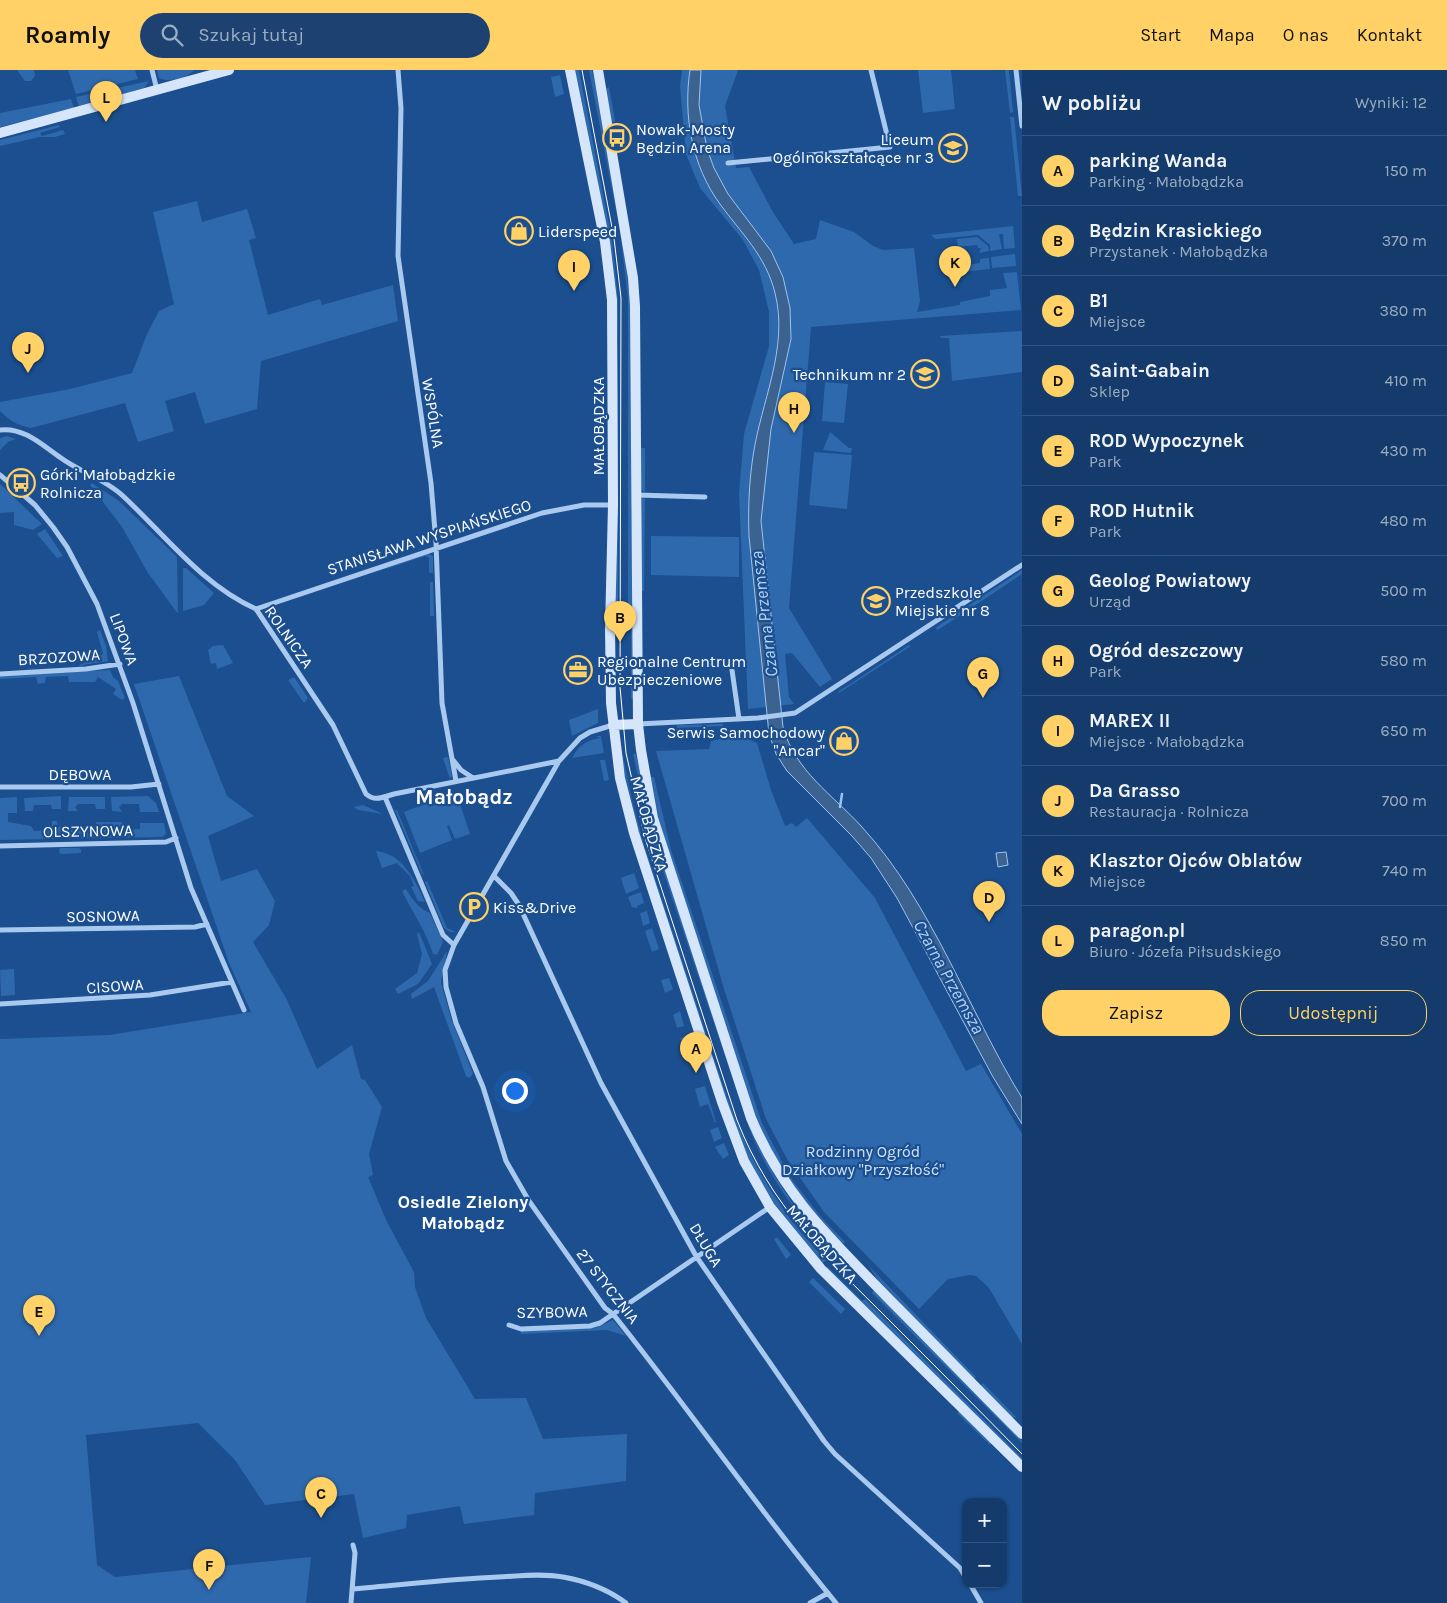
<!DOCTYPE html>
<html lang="pl">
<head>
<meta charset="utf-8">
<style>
  body { margin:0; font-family:Karla,sans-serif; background:#1d4271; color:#f1f3f6 }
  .controls { position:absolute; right:15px; bottom:15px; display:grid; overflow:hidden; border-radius:10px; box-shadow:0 1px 4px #0004 }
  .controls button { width:45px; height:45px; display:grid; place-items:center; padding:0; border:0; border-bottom:1px solid #33557e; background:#143b6b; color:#f1f3f6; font:25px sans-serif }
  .you { position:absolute; left:514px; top:1020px; width:18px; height:18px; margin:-12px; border:4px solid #fff; border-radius:50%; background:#1a73e8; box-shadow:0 0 0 8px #1a73e833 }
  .badge { display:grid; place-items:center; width:32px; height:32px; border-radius:50%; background:#ffd166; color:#111; font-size:16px; font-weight:700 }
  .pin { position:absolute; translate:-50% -41px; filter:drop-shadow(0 1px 2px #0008) }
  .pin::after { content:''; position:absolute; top:26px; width:18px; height:15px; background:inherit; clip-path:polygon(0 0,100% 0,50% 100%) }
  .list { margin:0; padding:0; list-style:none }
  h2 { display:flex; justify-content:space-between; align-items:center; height:65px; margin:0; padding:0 20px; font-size:21px }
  h2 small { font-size:16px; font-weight:400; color:#9dadc1 }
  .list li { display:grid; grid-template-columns:32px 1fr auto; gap:15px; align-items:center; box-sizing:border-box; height:70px; padding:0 20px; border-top:1px solid #33557e }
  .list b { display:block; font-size:19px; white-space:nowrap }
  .list p { margin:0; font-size:16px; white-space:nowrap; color:#9dadc1 }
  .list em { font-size:16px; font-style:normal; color:#9dadc1 }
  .actions { display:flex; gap:10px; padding:15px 20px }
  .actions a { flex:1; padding:11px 0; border:1px solid #ffd166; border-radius:20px; text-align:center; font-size:18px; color:#ffd166 }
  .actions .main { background:#ffd166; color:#111 }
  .icon { flex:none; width:28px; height:28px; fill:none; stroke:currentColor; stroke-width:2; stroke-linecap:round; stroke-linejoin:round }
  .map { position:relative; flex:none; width:1022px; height:1533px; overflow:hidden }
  header { display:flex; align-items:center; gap:30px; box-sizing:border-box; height:70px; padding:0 25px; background:#ffd166; color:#111 }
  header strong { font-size:24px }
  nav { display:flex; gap:28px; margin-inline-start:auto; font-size:18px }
  .search { width:350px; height:45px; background:#1d4271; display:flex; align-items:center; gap:12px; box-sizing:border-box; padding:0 18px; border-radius:28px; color:#9dadc1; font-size:19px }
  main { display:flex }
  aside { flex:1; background:#143b6b }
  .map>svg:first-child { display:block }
  .green { fill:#2e69ad }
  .water { fill:#3c6290; stroke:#9cc4f0 }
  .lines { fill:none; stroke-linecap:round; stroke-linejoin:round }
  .stream { stroke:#9cc4f0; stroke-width:2.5 }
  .street { stroke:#a9c9ee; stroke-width:5 }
  .secondary { stroke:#d6e6fa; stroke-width:10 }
  .tram { stroke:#fff; stroke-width:1 }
  .labels { text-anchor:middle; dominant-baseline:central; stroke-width:4.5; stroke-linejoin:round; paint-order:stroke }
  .poi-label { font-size:16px; fill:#fff; stroke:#1b4f8f; text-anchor:start }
  .street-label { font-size:16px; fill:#fff; stroke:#1b4f8f }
  .park-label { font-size:16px; fill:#cfe3fa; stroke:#1b4f8f }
  .water-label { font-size:18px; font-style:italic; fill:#b5d3f5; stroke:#1b4f8f }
  .neighbourhood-label { font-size:18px; font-weight:bold; fill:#fff; stroke:#1b4f8f }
  .district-label { font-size:21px; font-weight:bold; fill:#fff; stroke:#1b4f8f }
</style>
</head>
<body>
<header>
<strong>Roamly</strong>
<div class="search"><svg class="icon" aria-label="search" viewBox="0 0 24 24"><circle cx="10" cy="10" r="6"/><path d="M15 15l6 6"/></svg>Szukaj tutaj</div>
<nav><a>Start</a><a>Mapa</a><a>O nas</a><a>Kontakt</a></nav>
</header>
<main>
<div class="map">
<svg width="1022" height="1533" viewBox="0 0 1022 1533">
  <rect width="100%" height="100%" fill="#1b4f8f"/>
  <path class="green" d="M17 0H34L35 6 31 11H25Z
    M68 0H135L138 9 76 24Z
    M157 0H194C188 8 168 13 159 8Z
    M575 0H579L612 170 618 229V551H615V630L614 601 618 268C614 177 593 89 575 0Z
    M589 0H592L596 19 623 173 630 231 633 629H631V551H628V229L620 161Z
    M682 0H738L725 36 736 98 749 97 773 142 794 174 816 169 820 150 854 162 873 176 883 180 914 178 920 231 917 242 978 232 960 235V232L990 226V220L1007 218 1003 203 1017 202 1021 240 811 257 789 538 832 609 820 617 792 583 785 584 789 627 794 634 748 639 739 423 744 364 769 276V242L759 200 743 170 700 118 686 84 680 17Z
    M918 0H951L955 39 923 43Z
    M1005 0H1009L1013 42 1010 43Z
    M560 5 564 24 555 27 551 7Z
    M149 11 144 18 79 37 76 27Z
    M609 17 615 51 611 52 606 19Z
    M71 29 74 38 0 57V43Z
    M1010 47H1014L1022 126H1018Z
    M59 55 60 57 40 63 42 66 63 60 65 64 55 67H40L0 76V70Z
    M197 131 202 152 247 139 256 168 249 170 268 245 320 229 322 235 393 215 398 251 261 291 257 339 205 354 195 322 165 331 174 361 138 372 125 333 31 358C17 355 10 351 0 341V332L70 319 132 303 147 264 159 241 174 234 153 142Z
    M1013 156 1015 178 1004 179 1003 164H999L1002 179 990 181V175L978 165 936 169 931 165Z
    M977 167 988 176 989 181 979 183 981 178H978L977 175 958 177 957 169Z
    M1015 184 1016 196 992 198 991 187Z
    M989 188 990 199 962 202 961 196 980 193V189Z
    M1022 261V302L952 311 949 268H941L940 266Z
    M825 312 848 314 844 353 822 351Z
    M830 362 849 378H852L851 383 823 380Z
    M7 366 16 369 8 372 0 380V368Z
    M641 378H645V422L641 420Z
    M814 382 852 385 847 439 809 435Z
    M92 413 119 431 177 487 178 544 148 503 122 457 90 415Z
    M0 414 42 454 33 460 14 455V442L0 443Z
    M642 428H645L644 521H641Z
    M45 459 63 486 57 488 37 464Z
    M651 466 739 467V507L651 505Z
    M428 483 433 486V503H429V488L425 486 377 502Z
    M183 498H186L214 523 204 535 183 541Z
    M1022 500V504L938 560 935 558Z
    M430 512H433L434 546H430Z
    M100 560 106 576 108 591 77 596 103 584 97 562Z
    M223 575 233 593 217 599 216 593 211 594 208 580 213 576Z
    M909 575 911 576 839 623 838 622Z
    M110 600 113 607 118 611 125 628 122 630 113 624 116 619 98 607 95 612H69L68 606 46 607 45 613 38 614 36 607 0 609V606Z
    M179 606 227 726 254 746 208 766 221 811 257 799 275 831 269 855 253 872 287 930 317 999 352 975 361 1009 365 1010 382 1037 369 1084 373 1105 368 1107 387 1152 414 1202 415 1217 426 1248 475 1329 526 1328 543 1369 627 1364 626 1411 535 1423 534 1445 464 1454 460 1436 407 1445 406 1458 363 1468 354 1424 265 1435 235 1390 198 1353 86 1365 97 1495 115 1507 311 1487 306 1533H0V969L110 965 251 942 229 893 134 614Z
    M294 607 308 628 304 633 288 610Z
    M598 639V653L572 666 569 650Z
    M723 654V656L677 658V655Z
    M749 663 752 671 757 673 771 720 785 756 792 753 796 757 807 748 875 828 966 1001 981 994 1022 1064V1274L989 1218 976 1206 970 1205 948 1209 919 1239 824 1142 787 1089 766 1049 724 919 656 681 709 679 711 671Z
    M596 666H601L604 683 572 688C578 676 587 670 600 668Z
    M633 684H636L644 723 739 1026 754 1068 773 1103 791 1131 836 1180 833 1183C797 1146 768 1106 749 1058L650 762Z
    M621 686H623L632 730 644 775C663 832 682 890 701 948 733 1046 751 1113 826 1190L822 1194 777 1139 747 1086 728 1035 640 769Z
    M448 687 452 706 450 709 443 688Z
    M600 690H605L609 710 604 711Z
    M651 707H654L671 780 762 1053 790 1107 820 1146 845 1172 843 1174C768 1115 743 1010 715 925 696 866 677 807 658 748Z
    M456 722 470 764 455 769 449 755 447 756 452 770 420 783 404 742Z
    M61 726V739H52L51 735H34L33 741H25L24 728Z
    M148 726 156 733 159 742H140L139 734H122L119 737 122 742 112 741 111 727Z
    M17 727V743H8V752L31 756 34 761 52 760V751H57L58 757 78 755V760H96V752H122V760L140 759V753H164L166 764 162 767 0 770V728Z
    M69 727H105V739H96L95 734H78L75 737 78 741H68Z
    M363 735 383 744 358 740 354 737Z
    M395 740H397L424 805 422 804Z
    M60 778H79L81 780V783L61 784 59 782Z
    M376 781C402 783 416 811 425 832L418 831 411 817 414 816 410 806 397 793 382 798Z
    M634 803 639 818 626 824 621 808Z
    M427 811 447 858 456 862H450L444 858 425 812Z
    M406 819C413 830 418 838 430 843L443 872 437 885 433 884C426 861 412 842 402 821Z
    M641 822 644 833 637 836V838L632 837 628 827Z
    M647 841 650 853 643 856 640 843Z
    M652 858 659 879 652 882 645 861Z
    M419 862 432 894 418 914 398 924 395 919 417 903 422 884 417 864Z
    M447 881 441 913 452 951 473 1004 469 1008 466 1006 434 917 412 929 411 924 428 911Z
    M14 899 15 925 1 926 0 900Z
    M669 908 673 919 665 923 661 910Z
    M680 941 684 956 677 958 673 945Z
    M688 966 695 987 688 989 680 968Z
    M705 1016 716 1052 715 1053 708 1034 700 1037 695 1019Z
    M718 1057 722 1068 714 1072 710 1060Z
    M724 1073 729 1085 723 1089 715 1077Z
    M777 1167 791 1185 786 1189 774 1169Z
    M839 1184 1022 1371V1373L872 1223 874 1220Z
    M868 1195 976 1307 974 1309 878 1210Z
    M827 1196 862 1231 865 1229 1022 1388V1390L826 1198Z
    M813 1208 845 1239 841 1244 809 1212Z
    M613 1250 626 1266 607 1260 521 1264V1261L595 1258Z
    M983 1313 1017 1348 1011 1347 980 1316Z
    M959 1341 992 1373 990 1375 957 1343Z"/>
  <path class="water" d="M690 0H701L699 35 707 79 714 98 728 124 771 181 783 207 790 238 791 269 771 359 761 451 783 657C795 701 833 725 862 757 933 835 968 940 1022 1028V1054L993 1007 897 828 871 788 852 766 787 701 776 684 769 664 749 466C748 439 749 413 753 386 761 332 789 278 775 223 766 186 741 163 720 134 692 96 683 46 690 0Z
    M1006 782 1008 795 998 797 996 783Z"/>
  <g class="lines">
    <path class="stream" d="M840 737 842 724"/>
    <path class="street" d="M152 0 157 20
      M398 0 401 38 398 186 431 413 436 473 442 633 456 711
      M1016 0 1022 56
      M728 93 890 77 871 0
      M0 360C24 357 42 375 61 388 80 402 105 409 123 426 165 465 202 515 256 539L333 655 366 724C375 732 383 727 394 724L559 691
      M0 405 35 435 53 457 67 477 97 534 133 633 191 818 244 940
      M637 425 705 427
      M256 539 542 443 584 435H613
      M731 593 739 649
      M0 604 86 599 120 594
      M638 654 758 648 795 643 1022 495
      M613 655 590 662 580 668 559 691 454 875 445 900 446 917 456 953 483 1017 506 1091 529 1131 605 1238 613 1244C689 1339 758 1439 836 1533
      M453 690 461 700 473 708
      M0 717H131L159 714
      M385 727 443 865 454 875
      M0 776 166 772 176 768
      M494 806 511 823 519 835 601 1013 696 1186 824 1371 835 1384 960 1498 966 1508
      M0 860 195 857 207 854
      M0 934 150 925 232 912
      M509 1255 521 1259 590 1256 600 1253 770 1137
      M970 1514 981 1533
      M352 1519C401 1515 449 1509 498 1507 519 1506 542 1503 563 1507 586 1511 607 1519 626 1533
      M351 1533 355 1483 353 1475
      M810 1533 828 1523"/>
    <path class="secondary" d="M570 0 605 172 612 230 613 435 610 558 611 633 620 708 634 763 722 1032 744 1091 770 1137 821 1199 1022 1397
      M598 0 633 208 635 236 638 654 641 680 653 748 751 1048C784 1127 833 1171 891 1231 935 1275 978 1320 1022 1364
      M0 63 229 0
      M613 655 638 654"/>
    <path class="tram" d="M582 0 614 168 621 228 620 617 626 683 645 768 737 1050C771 1137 825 1186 889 1250 933 1294 978 1339 1022 1384"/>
  </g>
  <defs>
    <symbol id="bus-ring" viewBox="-11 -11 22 22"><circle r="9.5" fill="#1b4f8f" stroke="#ffd166" stroke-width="1.5"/><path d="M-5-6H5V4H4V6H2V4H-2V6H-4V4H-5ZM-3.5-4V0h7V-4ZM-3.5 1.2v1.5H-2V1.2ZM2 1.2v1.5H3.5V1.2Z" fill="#ffd166"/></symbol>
    <symbol id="school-ring" viewBox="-11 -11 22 22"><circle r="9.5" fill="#1b4f8f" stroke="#ffd166" stroke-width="1.5"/><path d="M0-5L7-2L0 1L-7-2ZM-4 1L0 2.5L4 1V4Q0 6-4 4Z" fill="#ffd166"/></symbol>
    <symbol id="shop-ring" viewBox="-11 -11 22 22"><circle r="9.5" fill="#1b4f8f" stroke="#ffd166" stroke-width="1.5"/><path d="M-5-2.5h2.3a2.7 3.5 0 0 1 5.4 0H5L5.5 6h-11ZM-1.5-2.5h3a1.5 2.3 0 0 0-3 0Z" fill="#ffd166"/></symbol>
    <symbol id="office-ring" viewBox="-11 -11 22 22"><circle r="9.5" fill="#1b4f8f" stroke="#ffd166" stroke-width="1.5"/><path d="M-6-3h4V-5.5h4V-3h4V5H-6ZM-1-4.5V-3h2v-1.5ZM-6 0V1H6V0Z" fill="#ffd166"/></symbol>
    <symbol id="parking-ring" viewBox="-11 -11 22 22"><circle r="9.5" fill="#1b4f8f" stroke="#ffd166" stroke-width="1.5"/><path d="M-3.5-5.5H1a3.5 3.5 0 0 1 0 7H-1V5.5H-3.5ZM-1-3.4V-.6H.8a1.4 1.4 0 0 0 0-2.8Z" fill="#ffd166"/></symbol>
  </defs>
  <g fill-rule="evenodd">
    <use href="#bus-ring" x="601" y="52" width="32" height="32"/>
    <use href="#school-ring" x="937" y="62" width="32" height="32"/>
    <use href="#shop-ring" x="503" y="145" width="32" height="32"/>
    <use href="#school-ring" x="909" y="288" width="32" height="32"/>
    <use href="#bus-ring" x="5" y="397" width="32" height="32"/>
    <use href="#school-ring" x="860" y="515" width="32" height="32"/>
    <use href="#office-ring" x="562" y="584" width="32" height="32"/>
    <use href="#shop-ring" x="828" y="655" width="32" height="32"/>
    <use href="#parking-ring" x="458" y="821" width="32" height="32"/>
  </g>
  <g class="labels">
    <g class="poi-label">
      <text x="636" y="59">Nowak-Mosty<tspan x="636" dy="18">Będzin Arena</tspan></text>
      <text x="934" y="69" text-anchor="end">Liceum<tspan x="934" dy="18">Ogólnokształcące nr 3</tspan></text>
      <text x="538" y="161">Liderspeed</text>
      <text x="906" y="304" text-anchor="end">Technikum nr 2</text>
      <text x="40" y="404">Górki Małobądzkie<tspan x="40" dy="18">Rolnicza</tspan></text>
      <text x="895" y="522">Przedszkole<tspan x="895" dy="18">Miejskie nr 8</tspan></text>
      <text x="597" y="591">Regionalne Centrum<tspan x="597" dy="18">Ubezpieczeniowe</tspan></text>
      <text x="825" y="662" text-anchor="end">Serwis Samochodowy<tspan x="825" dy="18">"Ancar"</tspan></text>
      <text x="493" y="837">Kiss&amp;Drive</text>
    </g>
    <g class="street-label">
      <text transform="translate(433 343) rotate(81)">WSPÓLNA</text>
      <text transform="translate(598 356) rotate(-90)">MAŁOBĄDZKA</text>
      <text transform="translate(429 467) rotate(-18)">STANISŁAWA WYSPIAŃSKIEGO</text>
      <text transform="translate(289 567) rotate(55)">ROLNICZA</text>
      <text transform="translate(124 569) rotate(70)">LIPOWA</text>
      <text transform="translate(59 587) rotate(-4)">BRZOZOWA</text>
      <text x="80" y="704">DĘBOWA</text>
      <text transform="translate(649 754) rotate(74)">MAŁOBĄDZKA</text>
      <text transform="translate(88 761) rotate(-1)">OLSZYNOWA</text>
      <text transform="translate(103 846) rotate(-1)">SOSNOWA</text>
      <text transform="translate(115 916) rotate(-4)">CISOWA</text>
      <text transform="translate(822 1174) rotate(49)">MAŁOBĄDZKA</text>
      <text transform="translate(706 1175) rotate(59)">DŁUGA</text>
      <text transform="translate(608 1216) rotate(52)">27 STYCZNIA</text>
      <text transform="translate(552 1242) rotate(-1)">SZYBOWA</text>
    </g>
    <g class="park-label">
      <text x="863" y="1081">Rodzinny Ogród<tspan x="863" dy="18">Działkowy "Przyszłość"</tspan></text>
    </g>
    <g class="water-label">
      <text transform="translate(764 544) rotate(-97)">Czarna Przemsza</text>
      <text transform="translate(949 907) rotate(61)">Czarna Przemsza</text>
    </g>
    <g class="neighbourhood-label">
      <text x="463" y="1132">Osiedle Zielony<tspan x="463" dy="21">Małobądz</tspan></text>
    </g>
    <g class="district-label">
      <text x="464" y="727">Małobądz</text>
    </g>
  </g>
</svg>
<div class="controls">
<button>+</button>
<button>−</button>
</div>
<div class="you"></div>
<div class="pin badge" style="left:696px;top:1003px">A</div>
<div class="pin badge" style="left:620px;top:572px">B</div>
<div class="pin badge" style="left:321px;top:1448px">C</div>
<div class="pin badge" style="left:989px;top:852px">D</div>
<div class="pin badge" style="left:39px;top:1266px">E</div>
<div class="pin badge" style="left:209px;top:1520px">F</div>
<div class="pin badge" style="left:983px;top:628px">G</div>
<div class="pin badge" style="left:794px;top:363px">H</div>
<div class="pin badge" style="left:574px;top:221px">I</div>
<div class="pin badge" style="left:28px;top:303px">J</div>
<div class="pin badge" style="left:955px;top:217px">K</div>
<div class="pin badge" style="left:106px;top:52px">L</div>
</div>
<aside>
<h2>W pobliżu<small>Wyniki: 12</small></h2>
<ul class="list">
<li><span class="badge">A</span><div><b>parking Wanda</b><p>Parking · Małobądzka</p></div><em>150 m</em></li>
<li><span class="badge">B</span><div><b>Będzin Krasickiego</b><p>Przystanek · Małobądzka</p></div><em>370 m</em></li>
<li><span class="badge">C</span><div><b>B1</b><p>Miejsce</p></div><em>380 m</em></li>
<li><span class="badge">D</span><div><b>Saint-Gabain</b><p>Sklep</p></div><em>410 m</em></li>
<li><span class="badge">E</span><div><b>ROD Wypoczynek</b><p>Park</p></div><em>430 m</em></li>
<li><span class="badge">F</span><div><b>ROD Hutnik</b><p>Park</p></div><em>480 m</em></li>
<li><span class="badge">G</span><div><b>Geolog Powiatowy</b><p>Urząd</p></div><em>500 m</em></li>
<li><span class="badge">H</span><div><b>Ogród deszczowy</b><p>Park</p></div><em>580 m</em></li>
<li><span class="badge">I</span><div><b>MAREX II</b><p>Miejsce · Małobądzka</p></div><em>650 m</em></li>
<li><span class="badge">J</span><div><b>Da Grasso</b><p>Restauracja · Rolnicza</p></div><em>700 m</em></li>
<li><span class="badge">K</span><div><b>Klasztor Ojców Oblatów</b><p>Miejsce</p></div><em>740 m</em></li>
<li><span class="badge">L</span><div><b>paragon.pl</b><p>Biuro · Józefa Piłsudskiego</p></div><em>850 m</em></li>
</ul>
<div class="actions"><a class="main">Zapisz</a><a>Udostępnij</a></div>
</aside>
</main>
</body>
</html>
